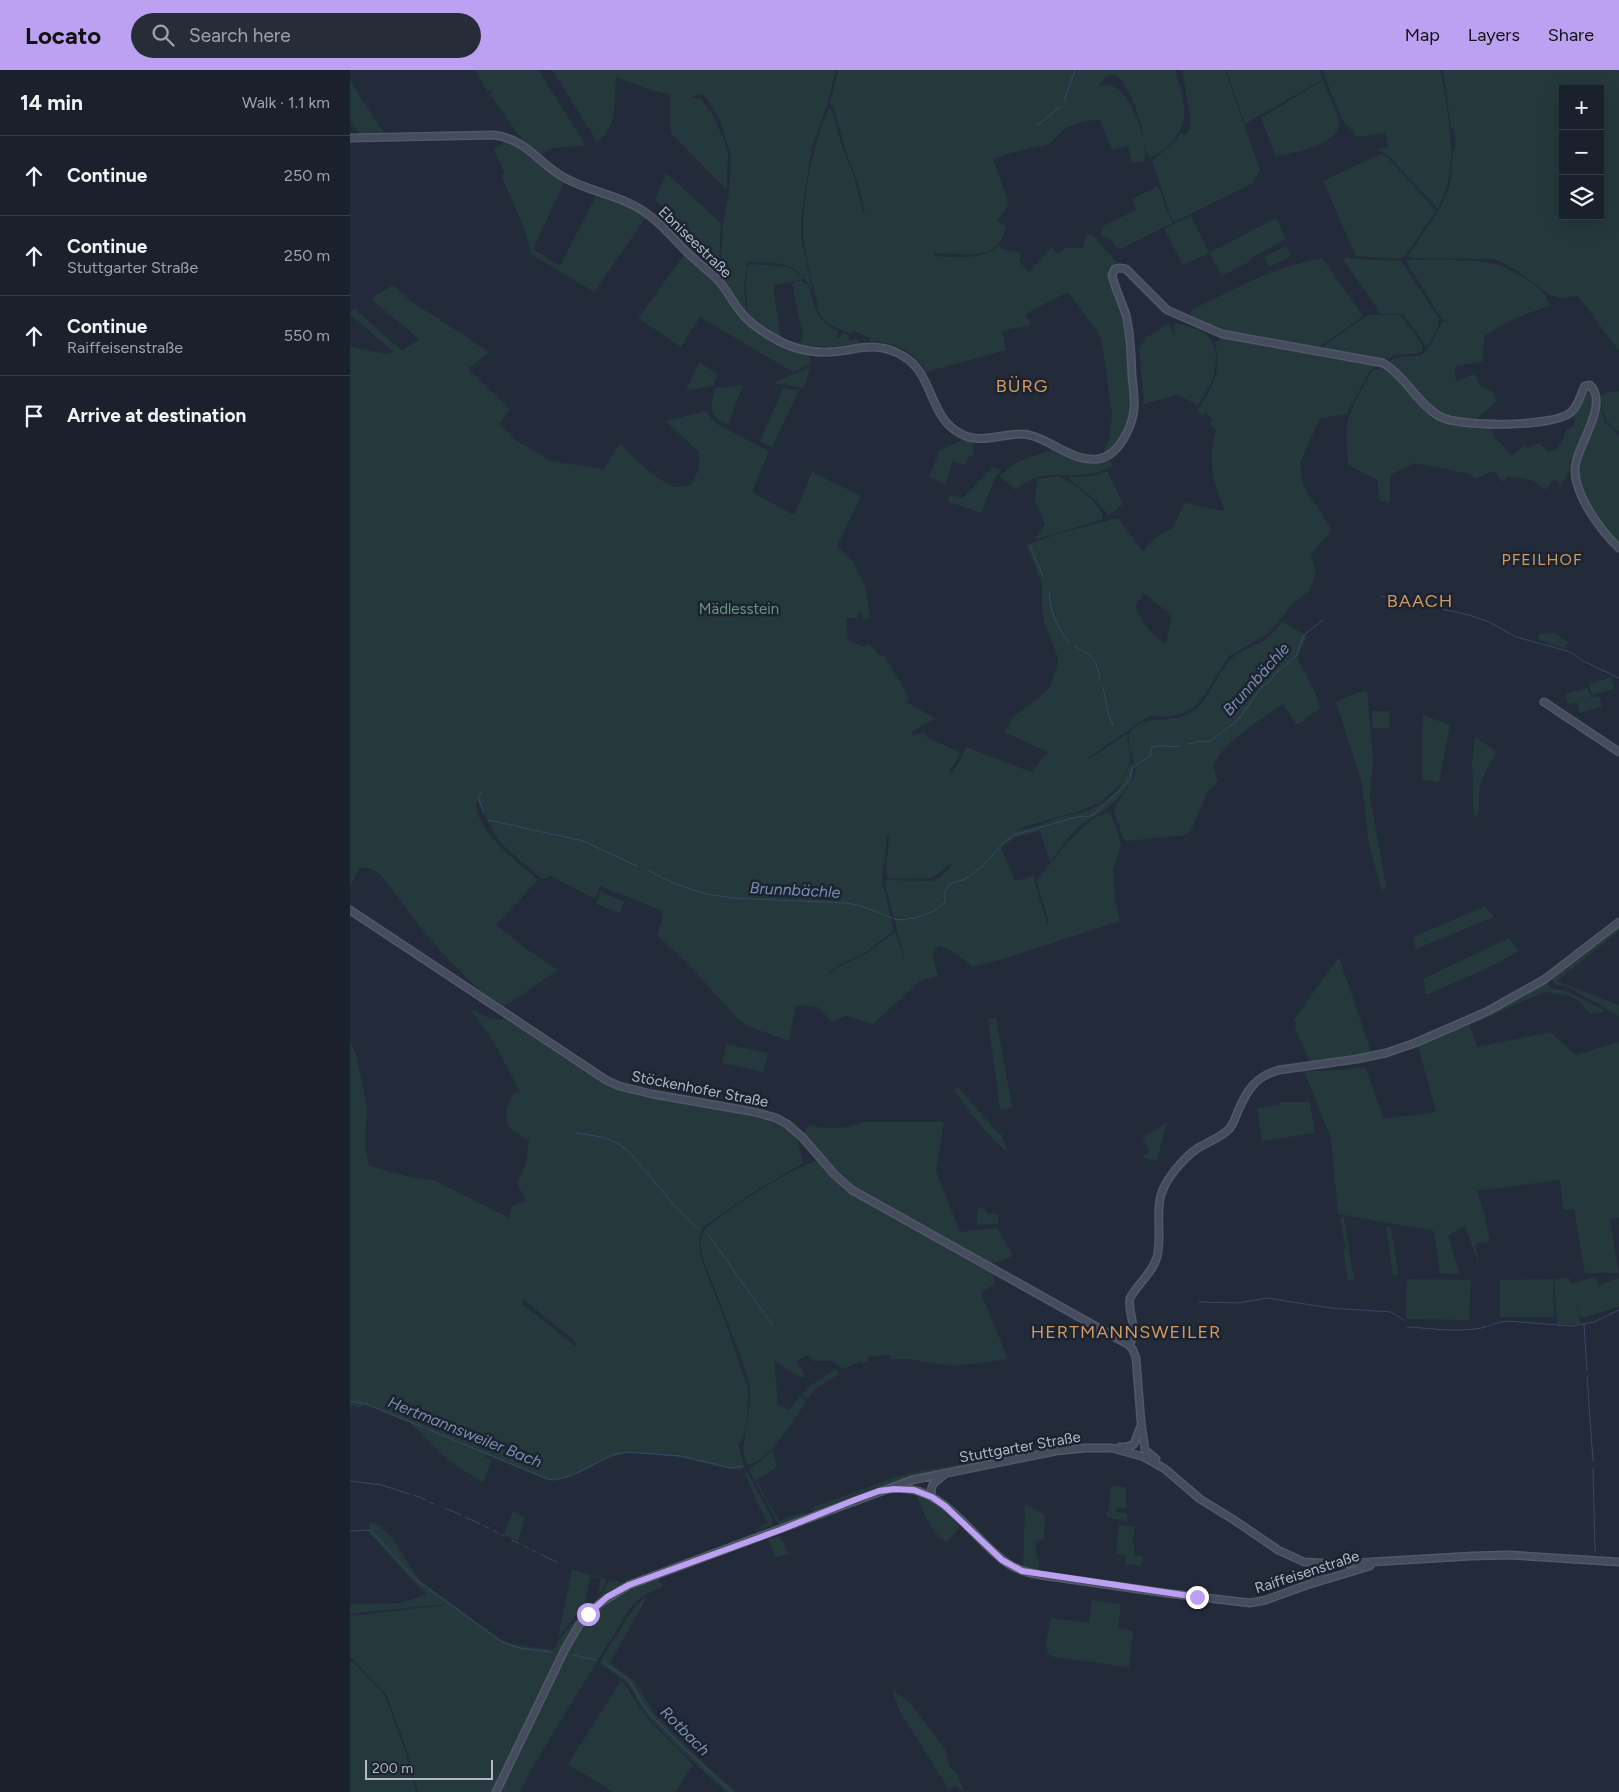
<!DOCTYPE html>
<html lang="en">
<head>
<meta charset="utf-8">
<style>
  body { margin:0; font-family:Figtree,sans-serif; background:#272d38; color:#f1f3f6 }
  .controls { position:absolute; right:15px; top:15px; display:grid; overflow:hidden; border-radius:0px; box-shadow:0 5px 20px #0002 }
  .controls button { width:45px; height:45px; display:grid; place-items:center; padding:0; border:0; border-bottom:1px solid #383e48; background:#1a202c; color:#f1f3f6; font:25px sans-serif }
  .scale { position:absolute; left:15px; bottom:12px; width:128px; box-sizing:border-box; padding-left:5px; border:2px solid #b2b8c7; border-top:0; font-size:14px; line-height:18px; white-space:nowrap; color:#b2b8c7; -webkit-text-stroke:4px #1c2330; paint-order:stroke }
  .stop { position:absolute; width:15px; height:15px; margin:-11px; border:4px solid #bca0f2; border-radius:50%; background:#fff }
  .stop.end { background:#bca0f2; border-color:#fff; box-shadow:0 1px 5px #0008 }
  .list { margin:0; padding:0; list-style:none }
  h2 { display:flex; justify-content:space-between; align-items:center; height:65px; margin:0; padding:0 20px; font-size:21px }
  h2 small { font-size:16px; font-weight:400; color:#9fa3a9 }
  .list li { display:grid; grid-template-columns:32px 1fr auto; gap:15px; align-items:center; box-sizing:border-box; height:80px; padding:0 20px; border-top:1px solid #383e48 }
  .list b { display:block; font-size:19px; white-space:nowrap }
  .list p { margin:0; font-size:16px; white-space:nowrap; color:#9fa3a9 }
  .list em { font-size:16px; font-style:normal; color:#9fa3a9 }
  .icon { flex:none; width:28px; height:28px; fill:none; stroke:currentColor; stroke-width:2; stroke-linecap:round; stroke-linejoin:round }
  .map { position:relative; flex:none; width:1269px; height:1722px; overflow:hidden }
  header { display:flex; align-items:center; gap:30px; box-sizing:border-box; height:70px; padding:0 25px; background:#bca0f2; color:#111 }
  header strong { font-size:24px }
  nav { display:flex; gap:28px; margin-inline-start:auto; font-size:18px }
  .search { width:350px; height:45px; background:#272d38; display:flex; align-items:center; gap:12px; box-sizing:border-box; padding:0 18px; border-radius:28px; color:#9fa3a9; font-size:19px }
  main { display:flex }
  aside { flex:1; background:#1a202c }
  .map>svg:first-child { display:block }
  .green { fill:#25383c; fill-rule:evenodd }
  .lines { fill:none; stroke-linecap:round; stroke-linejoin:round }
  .stream { stroke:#384864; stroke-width:1 }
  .secondary-casing { stroke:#525866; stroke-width:9 }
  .secondary { stroke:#454c5e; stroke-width:6 }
  .route { stroke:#bca0f2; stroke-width:6 }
  .labels { text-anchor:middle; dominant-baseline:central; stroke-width:5; stroke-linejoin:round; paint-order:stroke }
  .street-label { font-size:15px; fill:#b2b8c7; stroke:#1c2330 }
  .park-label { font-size:15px; fill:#699777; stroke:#1c2330 }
  .neighbourhood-label { font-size:16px; letter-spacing:1px; fill:#d29a61; stroke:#1c2330 }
  .water-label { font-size:16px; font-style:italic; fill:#7a8dae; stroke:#1c2330 }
  .quarter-label { font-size:18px; letter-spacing:1px; fill:#d29a61; stroke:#1c2330 }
</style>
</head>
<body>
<header>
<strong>Locato</strong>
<div class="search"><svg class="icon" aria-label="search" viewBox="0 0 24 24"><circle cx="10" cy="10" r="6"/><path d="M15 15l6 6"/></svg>Search here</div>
<nav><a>Map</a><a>Layers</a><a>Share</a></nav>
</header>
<main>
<aside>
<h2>14 min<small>Walk · 1.1 km</small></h2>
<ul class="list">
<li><svg class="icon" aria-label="ahead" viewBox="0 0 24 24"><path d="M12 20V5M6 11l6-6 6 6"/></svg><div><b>Continue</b></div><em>250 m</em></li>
<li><svg class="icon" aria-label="ahead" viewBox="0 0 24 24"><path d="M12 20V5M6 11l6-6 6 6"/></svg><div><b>Continue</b><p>Stuttgarter Straße</p></div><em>250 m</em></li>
<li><svg class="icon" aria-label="ahead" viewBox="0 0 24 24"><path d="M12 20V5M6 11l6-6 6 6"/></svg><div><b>Continue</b><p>Raiffeisenstraße</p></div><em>550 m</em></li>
<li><svg class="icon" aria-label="arrive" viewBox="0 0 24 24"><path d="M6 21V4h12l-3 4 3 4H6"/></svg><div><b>Arrive at destination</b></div></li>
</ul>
</aside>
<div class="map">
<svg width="1269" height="1722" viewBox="0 0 1269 1722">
  <rect width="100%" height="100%" fill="#232b3b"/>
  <path class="green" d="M125 0H188L236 75 203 78 189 86 177 76 140 25 143 20 137 21Z
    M202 0H486L477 35 462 77 451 147V167L463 223C448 190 429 193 397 192L394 216 396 242 394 243 370 210 373 154 379 122 381 86 369 47 353 24 340 27 351 29 362 44 374 70 378 84 377 120 321 63 320 24 304 21 266 7C264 27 268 60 247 71Z
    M488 0H825C829 14 835 31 834 46 833 64 815 82 799 88 793 69 781 0 744 18L746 19C751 11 756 5 766 5 782 15 800 74 794 91L782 93 778 76 762 80 750 50 734 51 715 58 699 74 657 84 643 89 659 134 647 151 656 156C649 195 611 182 583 183L584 186C607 187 629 191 649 176L652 179 671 183 669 191 679 202 701 178 708 184 715 178H733L736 164 742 165 767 192V196L764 199 777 257 782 336 779 350 768 373 760 381 751 387 759 371 762 345 753 279 750 266 718 222 675 244 681 255 652 261 656 280 576 302C565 280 543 272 520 271V268L503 261 501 264C487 258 476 256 469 242 464 218 456 194 454 170 451 132 463 72 479 38L482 41 493 80 504 106 513 143H515L509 116 495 79 484 38 480 34Z
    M832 0H875L910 100 903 113 824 152 822 150 802 91 824 72 831 63 834 66 839 60 841 52Z
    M876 0H969L973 9 895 54Z
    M972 0H1090C1096 27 1104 74 1100 101 1098 115 1093 127 1088 139L1040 87 1027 79 1038 77 1036 63 1007 67 992 49Z
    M1093 0H1269V281L1228 226 1210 228 1200 225 1166 200 1145 189 1061 188 1058 186C1073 161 1091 144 1100 114 1103 104 1100 83 1106 76L1104 58 1101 59ZM1213 19H1250V146H1213Z
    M973 10 989 49C995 74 943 83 926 86L911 48Z
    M0 11 36 66H11L0 50Z
    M157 69 181 85 198 102 214 113 183 179 210 196 247 124 279 136 297 146 244 222 182 185 174 158 151 105 155 104 144 80Z
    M1031 84 1038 88 1086 141 1056 185 1049 189 1006 186 973 111Z
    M316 103 371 153 369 190 305 130Z
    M808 116 822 153 770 179 767 178 760 170 751 165V161L755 155 786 140 782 129Z
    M841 146 859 183 926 148 936 169 903 187 897 193 872 206 859 183 833 195 814 159Z
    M936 176 941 186 919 197 914 187Z
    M335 184C346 195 359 205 369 216 382 229 391 246 404 258 419 272 439 281 459 284L461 293 443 302 350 247 331 277 288 248Z
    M972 188 1013 246 969 277 881 264 838 244 843 239C885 219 925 196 972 188Z
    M992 188 1051 191 1088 247C1091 258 1082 269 1075 278L1074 273 1053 244H1031Z
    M1056 191C1072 188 1133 190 1149 195 1161 199 1188 215 1195 225 1197 229 1198 233 1199 236 1177 244 1152 251 1134 267L1133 291 1106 296 1105 305 1106 311 1124 304 1131 317 1142 321 1147 331 1124 351 1104 349 1087 343 1035 293 1045 288 1072 285 1082 273 1092 252 1098 250 1092 249Z
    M401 194 439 197 453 207 450 210 423 215 431 271 397 246 396 210 397 197Z
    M451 211 458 215C466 237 465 251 488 261L487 267 490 268 492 263 500 266 498 269 503 271 505 268 509 270 510 273 482 277 461 276V279L447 276 453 267 442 213Z
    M43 215 61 231 139 282 118 299 160 339 149 354 168 372 201 391 253 399 271 373C278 384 313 415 325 417 330 417 336 416 341 415L348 401 350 383 315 351 357 341 361 349 367 354 419 381 402 422 444 445 462 402 511 426 487 476 504 493 515 516 520 548 513 550 511 541 507 543 508 548H496L498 569C504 573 510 577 517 576V574L523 577 528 584 535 587 559 627 556 632 586 649C576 652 570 658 561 662L563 666 574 662 575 666 611 683 599 701 601 703 610 691 616 677 681 702 698 682 654 662 664 646 692 625 701 615 708 592 707 585 694 552 692 537V512L676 475 710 463 768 448 793 481 804 469 822 458 836 432 843 435 875 441C863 413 857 390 866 360L860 354 863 349 855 342 853 346 847 341C865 315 871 302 865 271H869L870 266 884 270 938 278 983 289 1012 292 1032 296 1024 297 1019 302 997 344 970 348 950 393 951 405 954 417 982 460 961 484 966 502 960 520 942 534 919 563 879 586 854 626 843 638 827 645 813 647 801 646 794 649 739 687 737 690 777 664 781 689 771 713 763 721 750 732 733 740 663 760C677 760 694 754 708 748 716 745 723 745 731 743 745 739 758 729 768 720 774 713 775 697 783 693 788 715 765 732 750 743 744 747 738 749 733 753 720 764 710 779 700 792L690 761 666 767 651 778 665 811 684 806 685 814 697 853 699 852 687 813 688 809C701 793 740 740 760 743L767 759 771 775 763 801 765 829 770 851 650 890 622 897C612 887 602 879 588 876L582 885 588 906 571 910 523 954 496 946 482 952 468 937 446 935 439 971 397 956 388 949 339 895 307 865 312 851 313 841 250 816 245 829 201 806 192 809 159 781 147 768 127 730C120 756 170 795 188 810L146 855 178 880 208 900 152 938C104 902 66 853 31 805L22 799 10 797 0 817V277L36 284 44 282 0 244V242L5 239 52 281 69 269 21 229ZM794 524 822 545 816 574C801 565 792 552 785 536ZM535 764 539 766 536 803 539 809 580 808 584 807 600 794 602 795 589 808 583 811 536 810 535 813 555 892 545 862 519 882 488 897 473 909 487 896 518 881 544 860 532 811 537 766Z
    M1018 245H1050L1072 274 1073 280 1065 284 1044 285 1033 291 968 280Z
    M819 253 824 266 825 265 824 253C834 255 854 259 860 269 874 290 861 317 848 335L827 325 794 334 789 278 796 268Z
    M349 292 366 303 367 306 364 315 336 321Z
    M460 297 454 318 423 313Z
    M1034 298 1085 346C1102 356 1122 355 1141 355L1144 366 1162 386 1175 375 1178 378 1189 373 1197 381 1206 380 1213 370 1216 360 1224 356 1225 343 1230 335 1235 320 1238 318 1243 335 1242 344 1225 388H1220L1219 403 1211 415 1204 409 1196 420 1182 410 1158 406 1153 412 1144 401 1124 409 1120 404 1065 393 1040 405V432L1030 431 1027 410 998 395C998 381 995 365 998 351 1001 335 1013 318 1020 304L1024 300Z
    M393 315 378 355C358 346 359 337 366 318Z
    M433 318 449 320 422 377 410 371Z
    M1269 321V362C1253 349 1254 346 1250 326L1258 322Z
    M1249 328 1254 351 1269 365V475C1249 452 1220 420 1230 386 1233 375 1240 365 1244 354 1247 346 1246 335 1249 328Z
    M614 369 623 371 624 378 623 387 619 386 615 395 602 391 596 414 579 407 588 385 587 382Z
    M703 380C726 389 733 393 758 388L763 395C757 398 751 402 745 403 715 410 693 395 666 420L650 407C662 391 685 385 703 380Z
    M643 397 651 400 644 410 631 443 597 431 601 425 612 429Z
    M757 401 773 434 759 445 743 428 717 407 743 406Z
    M708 406C720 410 755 436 753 449L684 470 695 454 685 431 687 412 684 410Z
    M933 551 957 567 947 588 965 622 970 638 947 655 933 634C911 650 874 670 863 696L868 711 857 723 843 756 836 765 777 771C771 767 770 761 769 754 767 750 764 744 764 740 764 735 782 715 785 704 787 691 773 670 782 660 793 646 821 652 836 645 860 634 865 605 881 589 889 581 902 578 911 572 920 566 927 559 933 551Z
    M1205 563 1219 573 1215 578 1189 570V564Z
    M1261 607 1264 619 1242 625 1239 614Z
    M1238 618 1241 628 1249 626 1252 636 1230 643 1227 632 1218 634 1215 624Z
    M1017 621 1023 687 1020 727 1036 816 1032 821 1019 774 1012 713 986 632 1010 622Z
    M1022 641H1040L1039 658H1023Z
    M1073 645 1100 655 1089 712 1072 710Z
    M1125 667 1147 682C1133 706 1127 712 1129 741L1124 749 1122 693Z
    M250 822 274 831 270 843 246 834Z
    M1135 836 1144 847 1066 879 1063 867Z
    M1269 855V861L1207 911 1269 935V946L1218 917 1205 914 1202 909 1203 906Z
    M1159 868 1169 881 1138 898 1076 925 1073 909Z
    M989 887 1021 982 960 992 945 959 946 953 943 951Z
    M1192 914H1196L1203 919 1216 921 1256 941 1241 944 1228 930 1217 925 1194 922 1120 955 1127 977 1200 962 1226 985 1269 972V1148L1260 1150 1269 1203H1235L1224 1139 1213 1140 1210 1110 1127 1121 1135 1146 1140 1171 1125 1174 1129 1195 1116 1158 1113 1157 1098 1166 1110 1204 1090 1203 1084 1161 988 1144 981 1069 954 1001 991 1000 1015 997 1034 1049 1086 1042 1068 976 1072 971C1114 954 1153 936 1192 914Z
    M124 940 139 948 160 950 214 988 261 1017 409 1047 431 1055 447 1067 453 1093 399 1125 353 1157 349 1166 350 1186 373 1245 397 1316C400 1334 397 1351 393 1369L388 1373 394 1397 391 1400C375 1399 362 1395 346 1391 331 1387 289 1382 274 1384 244 1389 227 1414 195 1409L136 1385 135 1387 142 1390 133 1413 98 1390 60 1353 15 1335 9 1338 2 1335 0 1344V971L6 984 17 1038 15 1074 19 1096 61 1107 83 1110 159 1148 162 1136 176 1131 167 1113 176 1094 179 1070C165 1063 152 1057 157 1039 159 1031 161 1027 166 1022L171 1024 145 974 122 941ZM173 1229 226 1272 227 1277 172 1234Z
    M646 948 662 1037 654 1040 650 1039 638 949Z
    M376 974 418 983 413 1002 372 993Z
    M608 1017 646 1061 652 1065 658 1083C636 1065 621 1043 604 1020Z
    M930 1032H960L965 1063 912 1071 907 1038 930 1035Z
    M513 1052H594L586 1101 610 1162 647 1158 663 1186 641 1194 645 1214 631 1223 658 1289 605 1296 557 1289H541L540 1285 518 1287V1292L512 1293 510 1291 494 1299 482 1291H464L458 1285 446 1291 456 1307H449L424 1290 428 1335 439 1340 450 1326 456 1332C442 1352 422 1388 398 1395 386 1380 403 1340 400 1320 398 1304 391 1287 385 1272 374 1243 363 1214 352 1186 350 1176 349 1168 355 1160 364 1147 454 1090 469 1091L502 1120 452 1067 459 1055C477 1059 496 1060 513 1052Z
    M817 1052 807 1090 792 1088 800 1081 792 1068Z
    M628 1138 636 1139V1143L649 1145 648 1154 626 1155Z
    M990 1148H994L1004 1210H998L993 1180 996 1179Z
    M1036 1156 1041 1157 1048 1204 1043 1205Z
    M1246 1207 1248 1215 1269 1208V1236L1237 1247H1230L1225 1231 1231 1254H1207L1204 1209 1219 1208 1221 1214Z
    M1057 1209 1121 1210 1119 1250 1056 1249Z
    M1203 1209 1204 1247H1150V1210Z
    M484 1300H487L489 1303 487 1305 466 1319 457 1329 452 1324 460 1316Z
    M423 1380 427 1397 406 1410 429 1451 454 1442 455 1444 451 1447 429 1455 399 1400Z
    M637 1390 638 1392 609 1398 467 1442H465L463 1439 464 1437 540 1409 565 1402Z
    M397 1402 422 1449V1455L410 1459 409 1457 418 1453 406 1430 395 1403Z
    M764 1416 776 1417V1439L767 1438 766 1442 776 1443 778 1451 760 1448 756 1445V1443L758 1442 761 1419Z
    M565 1422C578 1428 609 1441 609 1458L597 1472C580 1464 573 1439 565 1422Z
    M675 1434 695 1445 694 1470 685 1471 687 1488 689 1489V1500L685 1501 673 1498Z
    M163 1441 175 1448 168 1471 154 1465Z
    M19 1452 28 1455 43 1469 69 1510 150 1569 162 1574 203 1580C210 1568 219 1556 229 1546 243 1532 251 1529 259 1510L274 1513 273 1516C251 1528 234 1542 220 1562L143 1722H68L56 1678 37 1626 0 1586V1546L97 1535 95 1534 0 1544V1534L50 1533 78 1524 67 1515 20 1464Z
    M769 1455 785 1457 782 1474H785L783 1485 793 1487 791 1496 775 1494 776 1486 766 1484Z
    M430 1466 439 1484 425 1487 418 1469Z
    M222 1500 256 1509C255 1515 253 1520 248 1525L251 1509 240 1506 234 1538 225 1546 208 1567Z
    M308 1508 312 1514V1517L291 1527 280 1538 197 1673 169 1722H149L224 1571C248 1531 267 1524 308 1508Z
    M298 1525 260 1593 285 1612 306 1646 346 1686 386 1722H376L327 1677 296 1644 277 1613 250 1594 251 1590 285 1536Z
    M742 1530 771 1534 768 1558 783 1561 779 1597 704 1587 698 1584 696 1574 701 1548 739 1553Z
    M0 1592 4 1593 32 1622 36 1629 55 1680 66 1722H0Z
    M271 1611 275 1614 297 1648 343 1695 325 1722H263L218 1694Z
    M544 1621 560 1633 595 1679 600 1698 608 1705 614 1722 605 1715 599 1719 550 1642 543 1623Z"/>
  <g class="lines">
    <path class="stream" d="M1268 0 1269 1
      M714 31 725 0
      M688 55 710 37
      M680 476 693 506
      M699 522C700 541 706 557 719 572
      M1031 526 1076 537
      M1092 539 1119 545 1139 552 1166 567 1214 580 1224 584 1233 591 1269 608
      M726 577C743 586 747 590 750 609
      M753 617 758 642 763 655
      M838 674 850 671 859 672 888 650 913 615 918 613 927 602 946 586 954 565 973 550
      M131 722 128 727 134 743
      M138 750 233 771 287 796
      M299 801 325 814 352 823 382 828 496 833 511 836 548 850 565 848 584 841 595 832V822L600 814 615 809 632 797 654 772 664 765 723 748 733 746 738 747 743 745 770 720 780 709 782 698 800 686 802 677C812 674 820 678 830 676
      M226 1063 252 1067 267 1073 279 1082 325 1136 348 1159
      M358 1164 423 1256
      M849 1232 887 1233 917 1228 980 1238 1041 1242 1054 1250
      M1234 1254 1237 1300
      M1057 1257C1080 1258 1107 1263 1131 1258 1140 1256 1147 1252 1157 1251L1222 1256 1244 1252 1269 1240
      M1237 1306 1243 1391
      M0 1331 17 1334 198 1409 205 1410 222 1405
      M1243 1399 1245 1481
      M225 1404 262 1385 277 1382 331 1386 381 1398 393 1396
      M0 1411 32 1415 59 1424
      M64 1425 76 1430
      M79 1432 84 1434
      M95 1438 111 1445
      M115 1447 130 1454
      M134 1456 139 1458
      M143 1460 148 1463
      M0 1461 20 1460 65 1509 152 1572 169 1578 200 1582
      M151 1464 154 1466
      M162 1470 169 1473
      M174 1476 179 1479
      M182 1480 186 1482
      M190 1484 207 1492
      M317 1498 418 1460
      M223 1585 246 1590
      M254 1593 279 1610 296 1639 304 1648 335 1679 382 1722"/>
    <defs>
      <path id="secondary" d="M0 68 144 65C179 70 187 93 215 108 242 123 276 126 300 146 314 156 324 170 337 182 347 192 358 200 368 210 377 220 382 231 390 241 398 252 410 260 422 267 440 278 460 283 480 282 508 280 527 270 553 286 582 302 579 343 606 361 632 379 658 358 683 366 705 373 724 392 748 389 769 386 782 357 784 339 785 328 783 317 782 306 781 286 781 265 776 245 772 232 765 219 762 205L765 199 770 198 776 199 817 240 872 264 1033 293C1055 306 1068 334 1089 346 1109 358 1202 357 1220 343 1229 336 1230 325 1235 316L1240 315C1260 334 1226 377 1225 398 1224 425 1251 461 1269 478
        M1194 632 1269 682
        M0 840 256 1010 269 1016 302 1024 405 1042 426 1048 437 1054 452 1067 485 1105 502 1120 779 1275 783 1280 786 1288 791 1352 795 1380 806 1389
        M779 1275C790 1259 777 1245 780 1228 788 1213 802 1204 807 1187 813 1163 803 1137 815 1115 822 1102 836 1086 848 1078 859 1071 871 1068 880 1058 884 1053 886 1046 888 1041 897 1020 906 1006 929 1000L1007 989 1036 983 1065 973 1104 956 1138 941 1195 909 1269 852
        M770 1377H777L784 1374 790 1358
        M540 1419C592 1411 620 1467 657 1493 667 1500 678 1503 690 1505L815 1523 900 1533 916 1530 954 1516 1020 1496
        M582 1427C579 1415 585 1412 594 1405
        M964 1512 970 1507 971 1503 968 1496 965 1494
        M146 1722 215 1579 229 1555 249 1534 279 1515 562 1410 706 1381 735 1378H762L794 1387 815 1399 850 1429 884 1450 928 1480 954 1492 988 1494 1122 1486 1159 1485 1269 1492"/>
    </defs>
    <use href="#secondary" class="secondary-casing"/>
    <use href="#secondary" class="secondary"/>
  </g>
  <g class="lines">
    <path class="route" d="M238 1544 257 1527 279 1515 430 1460 507 1429 529 1421 544 1419 564 1420 582 1427 595 1436 652 1490 672 1501 847 1527"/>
  </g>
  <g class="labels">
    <g class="street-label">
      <text transform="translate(345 172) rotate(44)">Ebniseestraße</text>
      <text transform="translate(350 1019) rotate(11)">Stöckenhofer Straße</text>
      <text transform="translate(670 1377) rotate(-10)">Stuttgarter Straße</text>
      <text transform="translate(957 1502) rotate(-18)">Raiffeisenstraße</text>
    </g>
    <g class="park-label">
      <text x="389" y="539">Mädlesstein</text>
    </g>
    <g class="neighbourhood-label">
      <text x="1192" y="489">PFEILHOF</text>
    </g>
    <g class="water-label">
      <text transform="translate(906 609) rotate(-48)">Brunnbächle</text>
      <text transform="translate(445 820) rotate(3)">Brunnbächle</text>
      <text transform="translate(115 1362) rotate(22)">Hertmannsweiler Bach</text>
      <text transform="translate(335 1661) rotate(45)">Rotbach</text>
    </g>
    <g class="quarter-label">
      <text x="672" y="316">BÜRG</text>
      <text x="1070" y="531">BAACH</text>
      <text x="776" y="1262">HERTMANNSWEILER</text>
    </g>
  </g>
</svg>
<div class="controls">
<button>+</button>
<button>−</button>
<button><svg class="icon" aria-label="layers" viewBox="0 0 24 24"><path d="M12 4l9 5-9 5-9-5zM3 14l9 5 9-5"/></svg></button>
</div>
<div class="scale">200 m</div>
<div class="stop" style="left:238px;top:1544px"></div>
<div class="stop end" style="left:847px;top:1527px"></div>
</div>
</main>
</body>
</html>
